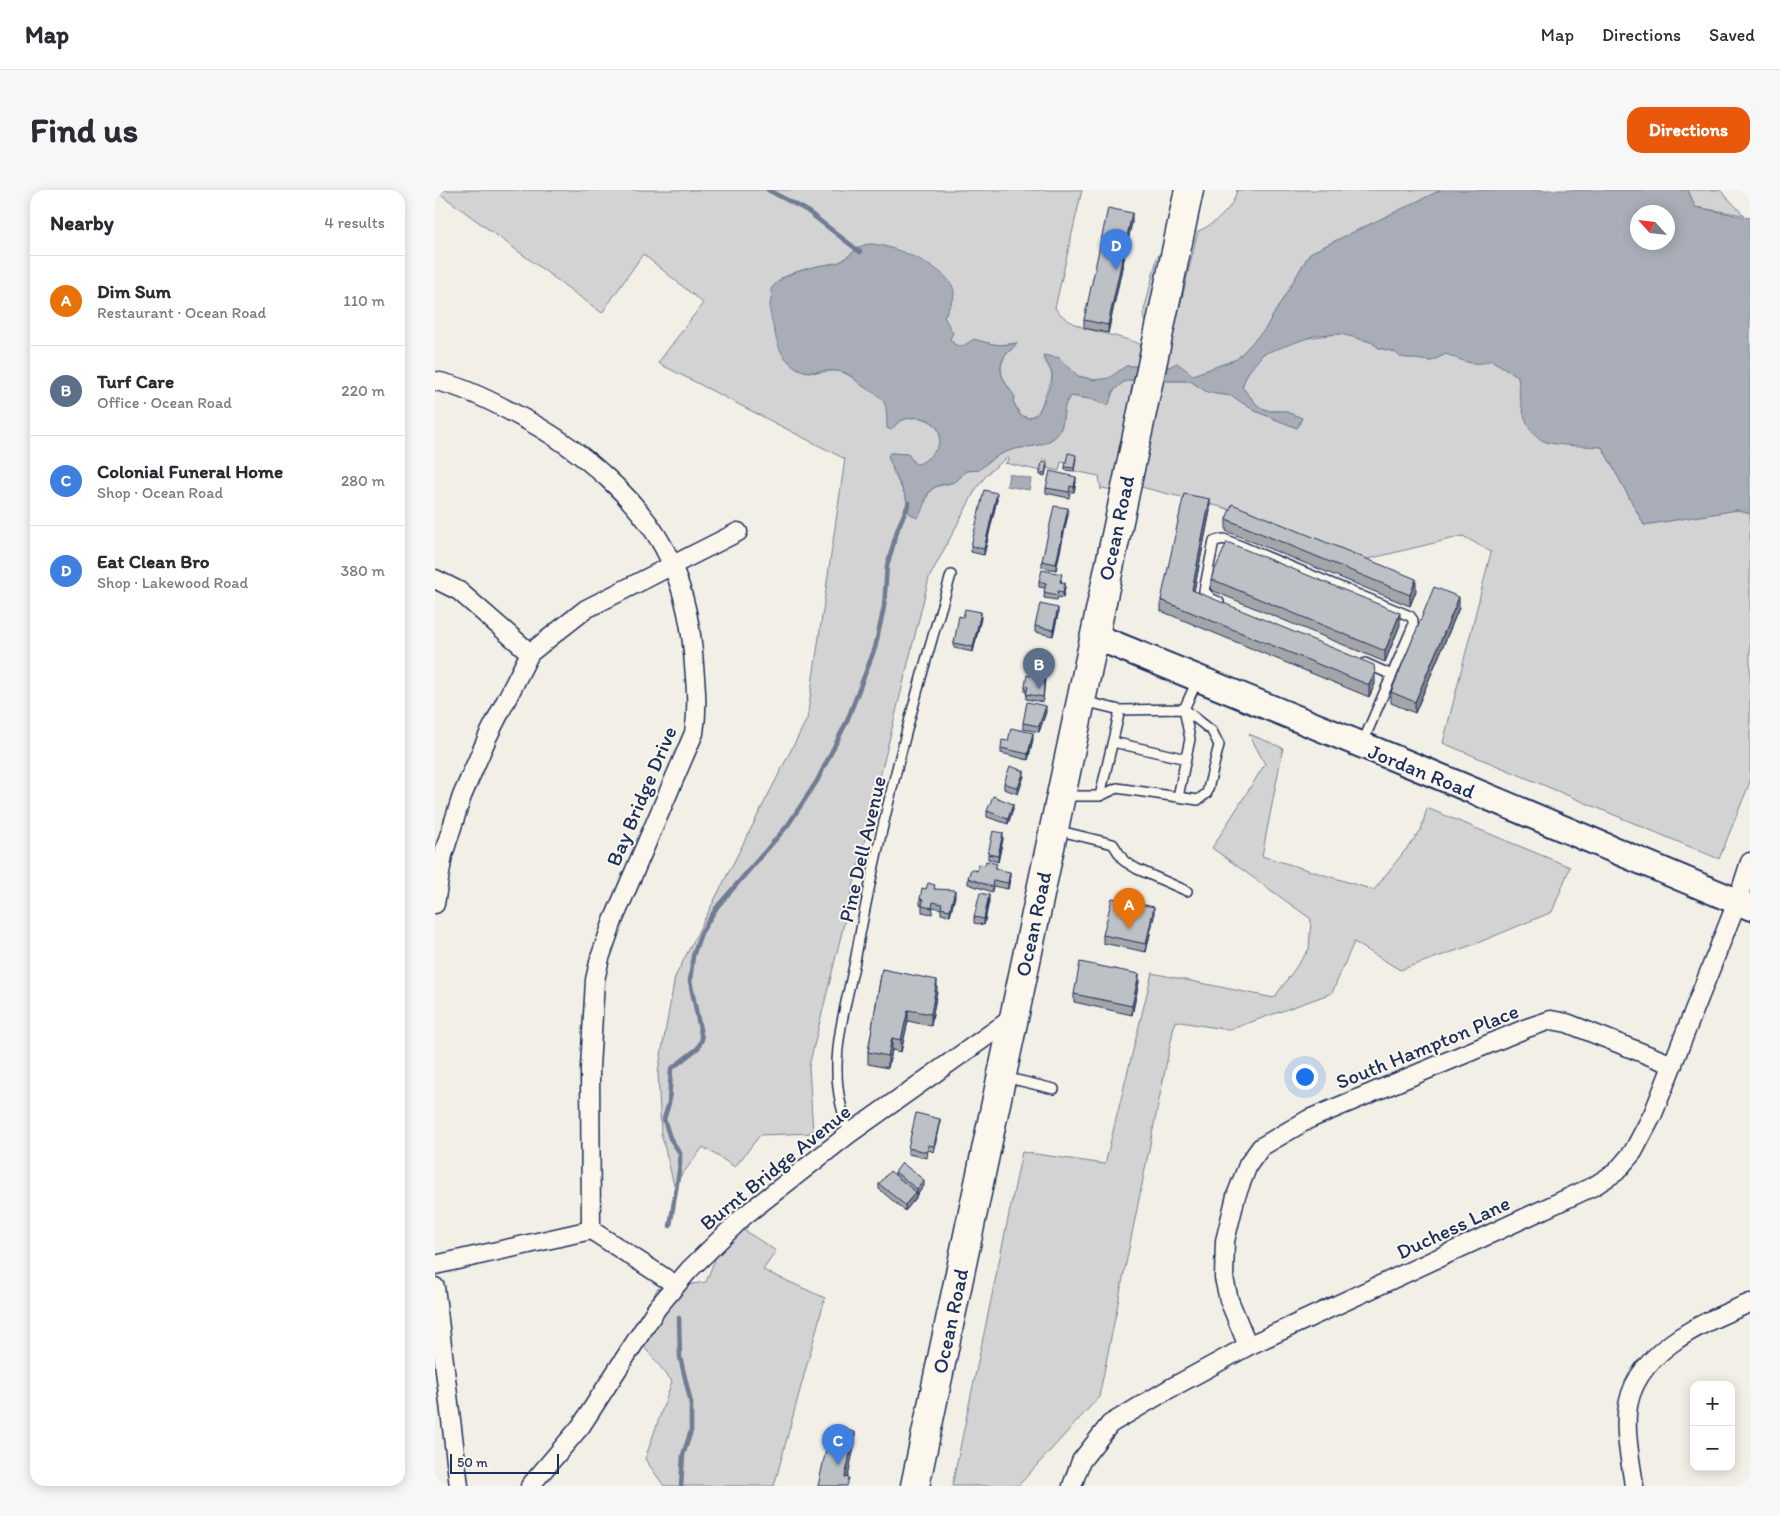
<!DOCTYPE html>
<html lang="en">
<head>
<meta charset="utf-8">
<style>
  body { margin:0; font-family:Itim,sans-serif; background:#f7f7f7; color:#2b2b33 }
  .controls { position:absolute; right:15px; bottom:15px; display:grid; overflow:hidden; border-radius:10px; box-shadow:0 2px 12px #0003 }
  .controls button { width:45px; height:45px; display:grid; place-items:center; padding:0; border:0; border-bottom:1px solid #e1e1e2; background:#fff; color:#2b2b33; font:25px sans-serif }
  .compass { position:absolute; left:1195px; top:15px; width:45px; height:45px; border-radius:50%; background:#fff; box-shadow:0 2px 12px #0003; rotate:297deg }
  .scale { position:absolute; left:15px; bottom:12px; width:109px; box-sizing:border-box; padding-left:5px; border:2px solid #1b2f5e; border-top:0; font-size:14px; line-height:18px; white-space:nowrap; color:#1b2f5e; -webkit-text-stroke:4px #fbf7ec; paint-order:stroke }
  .you { position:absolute; left:869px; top:886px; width:18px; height:18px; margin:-12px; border:4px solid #fff; border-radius:50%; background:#1a73e8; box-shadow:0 0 0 8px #1a73e833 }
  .badge { display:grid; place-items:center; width:32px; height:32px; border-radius:50%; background:#ea580c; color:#fff; font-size:16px; font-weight:700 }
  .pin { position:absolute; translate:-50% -41px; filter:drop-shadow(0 1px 2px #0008) }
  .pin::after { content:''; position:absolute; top:26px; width:18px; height:15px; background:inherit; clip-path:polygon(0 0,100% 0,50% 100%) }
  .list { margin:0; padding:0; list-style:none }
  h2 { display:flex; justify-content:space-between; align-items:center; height:65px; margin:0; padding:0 20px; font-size:21px }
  h2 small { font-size:16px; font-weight:400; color:#7c7c81 }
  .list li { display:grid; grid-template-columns:32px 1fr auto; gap:15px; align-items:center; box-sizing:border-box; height:90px; padding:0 20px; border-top:1px solid #e1e1e2 }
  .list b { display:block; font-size:19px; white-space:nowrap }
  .list p { margin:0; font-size:16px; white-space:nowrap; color:#7c7c81 }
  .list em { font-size:16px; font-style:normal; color:#7c7c81 }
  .map { position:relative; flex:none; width:1315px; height:1296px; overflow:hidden; border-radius:15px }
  header { display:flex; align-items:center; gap:30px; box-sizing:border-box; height:70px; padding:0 25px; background:#fff; border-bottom:1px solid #e1e1e2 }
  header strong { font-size:24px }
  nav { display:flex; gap:28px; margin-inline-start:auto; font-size:18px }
  .intro { display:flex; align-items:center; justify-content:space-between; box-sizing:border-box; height:120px; padding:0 30px }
  h1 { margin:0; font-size:35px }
  .button { padding:12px 22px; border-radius:15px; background:#ea580c; color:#fff; font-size:18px; font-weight:700 }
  main { display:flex; gap:30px; padding:0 30px }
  aside { flex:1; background:#fff; border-radius:15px; box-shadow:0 2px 12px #0003 }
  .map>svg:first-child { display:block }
  .green { fill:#d2d3d2; stroke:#768198 }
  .water { fill:#a9adb7; stroke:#707b93; fill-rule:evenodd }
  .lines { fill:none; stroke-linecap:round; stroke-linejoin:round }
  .stream { stroke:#707b93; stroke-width:4.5 }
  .lane-casing { stroke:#1b2f5e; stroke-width:12 }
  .street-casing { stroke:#1b2f5e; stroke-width:21 }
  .secondary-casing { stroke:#1b2f5e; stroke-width:29 }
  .primary-casing { stroke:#1b2f5e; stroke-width:31 }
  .lane { stroke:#fbf7ec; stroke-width:9 }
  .street { stroke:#fbf7ec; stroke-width:18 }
  .secondary { stroke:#fbf7ec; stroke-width:25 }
  .primary { stroke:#fbf7ec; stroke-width:28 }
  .wall { fill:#a3a5a9; stroke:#1b2f5e }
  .shaded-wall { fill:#848689; stroke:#1b2f5e }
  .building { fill:#bdc0c4; stroke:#1b2f5e }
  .labels { text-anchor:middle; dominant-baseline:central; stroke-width:4; stroke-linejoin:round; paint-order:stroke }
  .street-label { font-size:21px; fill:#1b2f5e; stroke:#fbf7ec }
</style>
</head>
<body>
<header>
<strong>Map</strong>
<nav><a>Map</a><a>Directions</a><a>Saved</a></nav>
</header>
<div class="intro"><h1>Find us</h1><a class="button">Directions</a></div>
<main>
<aside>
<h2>Nearby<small>4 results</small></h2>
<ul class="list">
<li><span class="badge" style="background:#e8710a">A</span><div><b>Dim Sum</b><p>Restaurant · Ocean Road</p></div><em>110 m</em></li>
<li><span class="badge" style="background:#5c6f8a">B</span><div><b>Turf Care</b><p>Office · Ocean Road</p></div><em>220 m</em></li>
<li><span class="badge" style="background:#3f7fe0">C</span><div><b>Colonial Funeral Home</b><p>Shop · Ocean Road</p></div><em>280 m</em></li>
<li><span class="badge" style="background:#3f7fe0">D</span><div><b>Eat Clean Bro</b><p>Shop · Lakewood Road</p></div><em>380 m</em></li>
</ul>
</aside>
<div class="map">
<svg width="1315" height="1296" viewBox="0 0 1315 1296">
  <rect width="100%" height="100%" fill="#f2efe6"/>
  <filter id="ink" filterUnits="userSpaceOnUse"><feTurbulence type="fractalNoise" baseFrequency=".02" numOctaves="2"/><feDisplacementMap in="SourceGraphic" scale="10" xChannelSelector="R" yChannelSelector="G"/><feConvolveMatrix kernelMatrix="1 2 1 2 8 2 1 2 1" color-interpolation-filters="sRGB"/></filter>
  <g filter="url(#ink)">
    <path class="green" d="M0 0H647L620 118C637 140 665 141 690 149 696 151 704 152 708 157L705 176H691L673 189 660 190 643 186 634 178 608 168C623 189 616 187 609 208 606 219 604 223 593 228L585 225 578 211 580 207C572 195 561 183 569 168 572 162 578 159 582 153L563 155 544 151 528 156 520 155 515 149 517 143 509 127 519 108 496 75 447 56H427L405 72 378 77 346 88C335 108 336 113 340 136 343 156 350 177 373 182 384 184 394 180 404 181 409 181 442 203 446 207 455 217 451 229 456 240 459 236 464 231 468 230 495 220 520 245 494 267 489 271 487 274 480 275L473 264 455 263 458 282 471 307 472 316 491 312C494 294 505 297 519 292 523 291 527 285 531 281L544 280C555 270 565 263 580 259 594 256 608 257 620 247 633 236 624 216 636 206L661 210 666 214C682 202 680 190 702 190L677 300 667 298 666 300 664 286 639 281 641 268 631 273 626 272 624 281 612 278V270L608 269 606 281 570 273 574 270 573 267 553 283 541 299 494 388 374 876 378 943 325 945 300 977 268 957 239 995 226 943 223 882 240 787 372 529 410 269 223 173 268 113 208 64 167 123Z
      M802 0H1006L875 63 830 139 802 169 758 185 734 177H726L746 112 763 41C780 34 798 19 802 0Z
      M1253 0H1285L1309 25 1260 17Z
      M728 58 714 133 709 129V121L722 68Z
      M907 144 936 152 944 158 960 162 966 167 996 171 1011 164 1035 173 1056 170 1083 186 1085 207 1111 252 1167 257 1209 335 1302 320 1315 324V592L1284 669 1008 553 1056 362 1028 346 925 371 790 318 706 297 724 191H755L774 203 797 206 820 221 862 238 867 228 849 221H834L823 216 807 197C811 185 818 172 828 164 845 151 886 145 907 144Z
      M814 544 848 558 827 666 939 700 986 640 992 618 1135 677 1117 722 1040 754 965 780 919 752 897 803 794 840 740 831 664 1207 583 1296H517L587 962 670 974 717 783 839 808 874 759 876 729 777 658 830 574Z
      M295 1031 341 1061 328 1080 390 1108 339 1296H229L210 1269 237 1191 200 1146 222 1099 271 1092Z"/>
    <path class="water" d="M1006 0H1253L1260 17 1315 28V324L1302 320 1209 335 1167 257C1153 256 1123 256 1111 252 1087 243 1085 208 1083 186L1056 170C1042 178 1025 170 1011 164L996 171 965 167 960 162 944 158 936 152 906 144 881 145 828 164 812 184 807 197 823 216 834 221H849L867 228 862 238 820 221 797 206 774 203 755 191 691 190 678 201 674 214 671 215 661 210 636 206C624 216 633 236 620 247 608 257 594 256 580 259 565 263 554 270 544 280L531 281C527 284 523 291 519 292 511 295 503 293 496 300 488 307 490 320 482 328L474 323 471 307 453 267 455 263 473 264 480 274C487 274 489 271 494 267 520 245 495 219 468 230 464 231 459 237 456 240L452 238C451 211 453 211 429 197 421 192 417 184 407 182 385 176 369 193 348 165 342 156 337 132 335 121 334 114 338 106 336 99 345 86 364 80 379 77 387 74 397 75 405 72 415 67 422 55 434 54 454 53 518 79 519 102 520 110 512 119 509 127L518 143 515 149 520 155 528 156 539 149C555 154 566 157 583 153 579 158 572 161 569 167 560 183 572 195 580 207L578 211 585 225 594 228 603 224 617 192V183L608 165 625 168 643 186 660 190 674 188 691 176 734 177 742 173 758 185 802 169 830 139 875 63ZM1202 22H1232V52H1202Z
      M574 284 596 289 594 300 572 296Z"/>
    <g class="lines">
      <path class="stream" d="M333 0 371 20 425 62
        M235 1036 245 975V963L235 948 229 929 234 913 236 879 263 858 267 849 255 791 258 766 266 743 282 717 353 635 382 591 412 531 440 458 449 417 452 376 463 338 474 313
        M244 1128 245 1167 256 1213V1241L248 1265 246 1296"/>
      <defs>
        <path id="lane" d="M784 412 777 409 769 401 779 351 789 349 975 426 978 430V436L927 554
          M930 473 957 485
          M678 552 751 569
          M628 606H665L682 598 763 610 772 603 784 555 777 541 749 519 685 520 648 511
          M665 606 685 520
          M743 607 755 549 749 519 762 491
          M621 640 678 654 689 671 702 679 752 701
          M569 887 619 899
          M414 944C408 924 402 904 402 882 401 844 414 803 421 766 444 638 478 510 516 385"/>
        <path id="street" d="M0 191C25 195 62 214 84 226 142 256 212 313 237 375 250 405 257 442 259 475 261 498 263 519 259 543L178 731 165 768 160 790 155 878 156 1040
          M0 389 24 401 95 463
          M0 714 8 665 27 606 53 546 95 463 151 419 303 342
          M0 1075 156 1040 241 1095
          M0 1097 24 1296
          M813 1156 794 1110 789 1088 790 1051 801 1006 813 975 826 957 874 929 1092 838 1116 830 1132 833 1238 875
          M95 1296 146 1236 222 1118 254 1080 309 1026 414 944 579 827
          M637 1296 646 1271 675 1234 734 1199 813 1156 1159 996 1181 982 1198 962 1218 924 1302 712 1315 672
          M1199 1296C1196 1272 1190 1248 1192 1224 1196 1163 1266 1133 1315 1113"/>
        <path id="secondary" d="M659 446 996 583 1315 717"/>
        <path id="primary" d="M480 1296 754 0"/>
      </defs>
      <use href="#lane" class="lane-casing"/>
      <use href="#street" class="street-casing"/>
      <use href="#secondary" class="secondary-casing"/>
      <use href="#primary" class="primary-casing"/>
      <use href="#lane" class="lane"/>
      <use href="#street" class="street"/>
      <use href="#secondary" class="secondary"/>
      <use href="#primary" class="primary"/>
    </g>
    <path class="wall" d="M697 32 673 143 649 138V130Z
      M641 268 639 281 630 280V277Z
      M612 276 610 286 605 285V282Z
      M641 292 639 302H635L634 308 611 303V298Z
      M562 309 549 365 536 362V356Z
      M775 321 759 401 940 494 934 507 726 421V410Z
      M633 324 621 380 607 377V371Z
      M791 329 981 401 975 416 791 341Z
      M776 389 965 435 950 472 776 400Z
      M627 390 626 392 630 398 628 408 623 407 622 410 609 408 610 398 604 397V391Z
      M1024 418 980 523 956 513V502Z
      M623 424 618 446 600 442V436Z
      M528 427 546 428 538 462 519 458V453Z
      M610 489 608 512 591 509 592 502H590V496Z
      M611 522 604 542 588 539V533Z
      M598 549 593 570 566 563V558L573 551Z
      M589 586 583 604 569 599V593Z
      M578 619 573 634 552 627V621Z
      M568 649 563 672 553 669V664Z
      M562 679 575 688 573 699 558 696 557 702 533 694V688Z
      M491 699H500L520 706 515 726 506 724V719L498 717 497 724 487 722V715H485V709Z
      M554 711 549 735 539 733V727Z
      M719 726 711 762 668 753V745Z
      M447 779 502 801 496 836 473 831 466 862 457 860 453 878 433 874V862Z
      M704 792 697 825 639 812V804Z
      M505 935 499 962 493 960 492 968 473 964V958Z
      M460 982 489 996 482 1005 481 1004V1008L470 1021 444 999V994L460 985Z"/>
    <path class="shaded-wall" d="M697 23V32L673 143V135Z
      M641 287V292L639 302V297Z
      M562 303V309L549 365V359Z
      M775 309V321L757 411V400Z
      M633 318V324L621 380V374Z
      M981 389V401L975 416V405Z
      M630 393V398L628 408V402Z
      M1024 407V418L980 523V512Z
      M623 418V424L618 446V440Z
      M546 422V428L538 462V457Z
      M965 423V435L950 472V461Z
      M940 483V494L934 507V495Z
      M611 516V522L604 542V536Z
      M598 543V549L593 570V564Z
      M589 581V586L583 604V598Z
      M578 614V619L573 634V629Z
      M568 643V649L563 672V666Z
      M575 682V688L573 699V693Z
      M520 700V706L515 726V720Z
      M554 705V711L549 735V729Z
      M719 717V726L711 762V754Z
      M704 784V792L697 825V816Z
      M502 790V801L496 836V824Z
      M473 820V831L466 862V850Z
      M457 848V860L453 878V866Z
      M505 929V935L499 962V956Z
      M489 990V996L482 1005V999Z
      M481 1002V1008L470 1021V1015Z
      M420 1242V1253L411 1296 410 1287Z"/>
    <path class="building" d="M673 18 697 23 673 135 649 130Z
      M633 263 641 265 639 278 630 277Z
      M607 272 612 273 610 283 605 282Z
      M615 281 641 287 639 297 635 296 634 302 611 298Z
      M549 300 562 303 549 359 536 356Z
      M749 304 775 309 757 400 939 475 940 483 934 495 726 410Z
      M797 314 981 389 975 405 791 329Z
      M619 316 633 318 621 374 607 371Z
      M792 352 965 423 950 461 776 389Z
      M607 380 627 384 625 392 630 393 628 402 623 401 622 405 609 402 611 393 604 391Z
      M999 397 1024 407 980 512 956 502Z
      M605 414 623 418 618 440 600 436Z
      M530 419 546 422 538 457 519 453 524 426 528 427Z
      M596 481 610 484 608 507 591 504 593 497 590 496 592 485 595 486Z
      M592 512 611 516 604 536 588 533Z
      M576 538 598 543 593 564 566 558 567 550 573 551Z
      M575 576 589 581 583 598 569 593Z
      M558 606 578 614 573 629 552 621Z
      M558 641 568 643 563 666 553 664Z
      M551 671 562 674 560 679 575 682 573 693 558 690 557 697 533 688 536 679 542 681 544 674 550 675Z
      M493 693 500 695 499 699 520 700 515 720 506 718 507 714 498 712 497 718 487 716 488 710 485 709 487 698 491 699Z
      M545 703 554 705 549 729 539 727Z
      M677 708 719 717 711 754 668 745Z
      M645 772 704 784 697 816 639 804Z
      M447 779 502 790 496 824 473 820 466 850 457 848 453 866 433 862Z
      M481 923 505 929 499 956 493 955 492 962 473 958Z
      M467 973 489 990 482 999 460 982Z
      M455 981 481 1002 470 1015 444 994Z
      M396 1237 420 1242 410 1287 414 1288 412 1296H383Z"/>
  </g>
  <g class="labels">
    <g class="street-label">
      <text transform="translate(681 338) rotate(-78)">Ocean Road</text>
      <text transform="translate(987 581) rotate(22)">Jordan Road</text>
      <text transform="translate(206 606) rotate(-67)">Bay Bridge Drive</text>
      <text transform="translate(427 659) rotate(-77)">Pine Dell Avenue</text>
      <text transform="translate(598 734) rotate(-78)">Ocean Road</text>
      <text transform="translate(992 856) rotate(-22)">South Hampton Place</text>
      <text transform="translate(340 977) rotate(-39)">Burnt Bridge Avenue</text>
      <text transform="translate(1018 1037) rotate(-25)">Duchess Lane</text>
      <text transform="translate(515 1131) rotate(-78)">Ocean Road</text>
    </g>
  </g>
</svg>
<div class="controls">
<button>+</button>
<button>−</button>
</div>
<svg class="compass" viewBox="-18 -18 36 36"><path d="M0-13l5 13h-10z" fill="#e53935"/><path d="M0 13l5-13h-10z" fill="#7c7c81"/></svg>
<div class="scale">50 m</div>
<div class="you"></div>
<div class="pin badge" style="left:694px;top:739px;background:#e8710a">A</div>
<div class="pin badge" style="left:604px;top:499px;background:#5c6f8a">B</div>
<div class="pin badge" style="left:403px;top:1275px;background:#3f7fe0">C</div>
<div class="pin badge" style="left:681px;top:80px;background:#3f7fe0">D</div>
</div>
</main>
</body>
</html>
